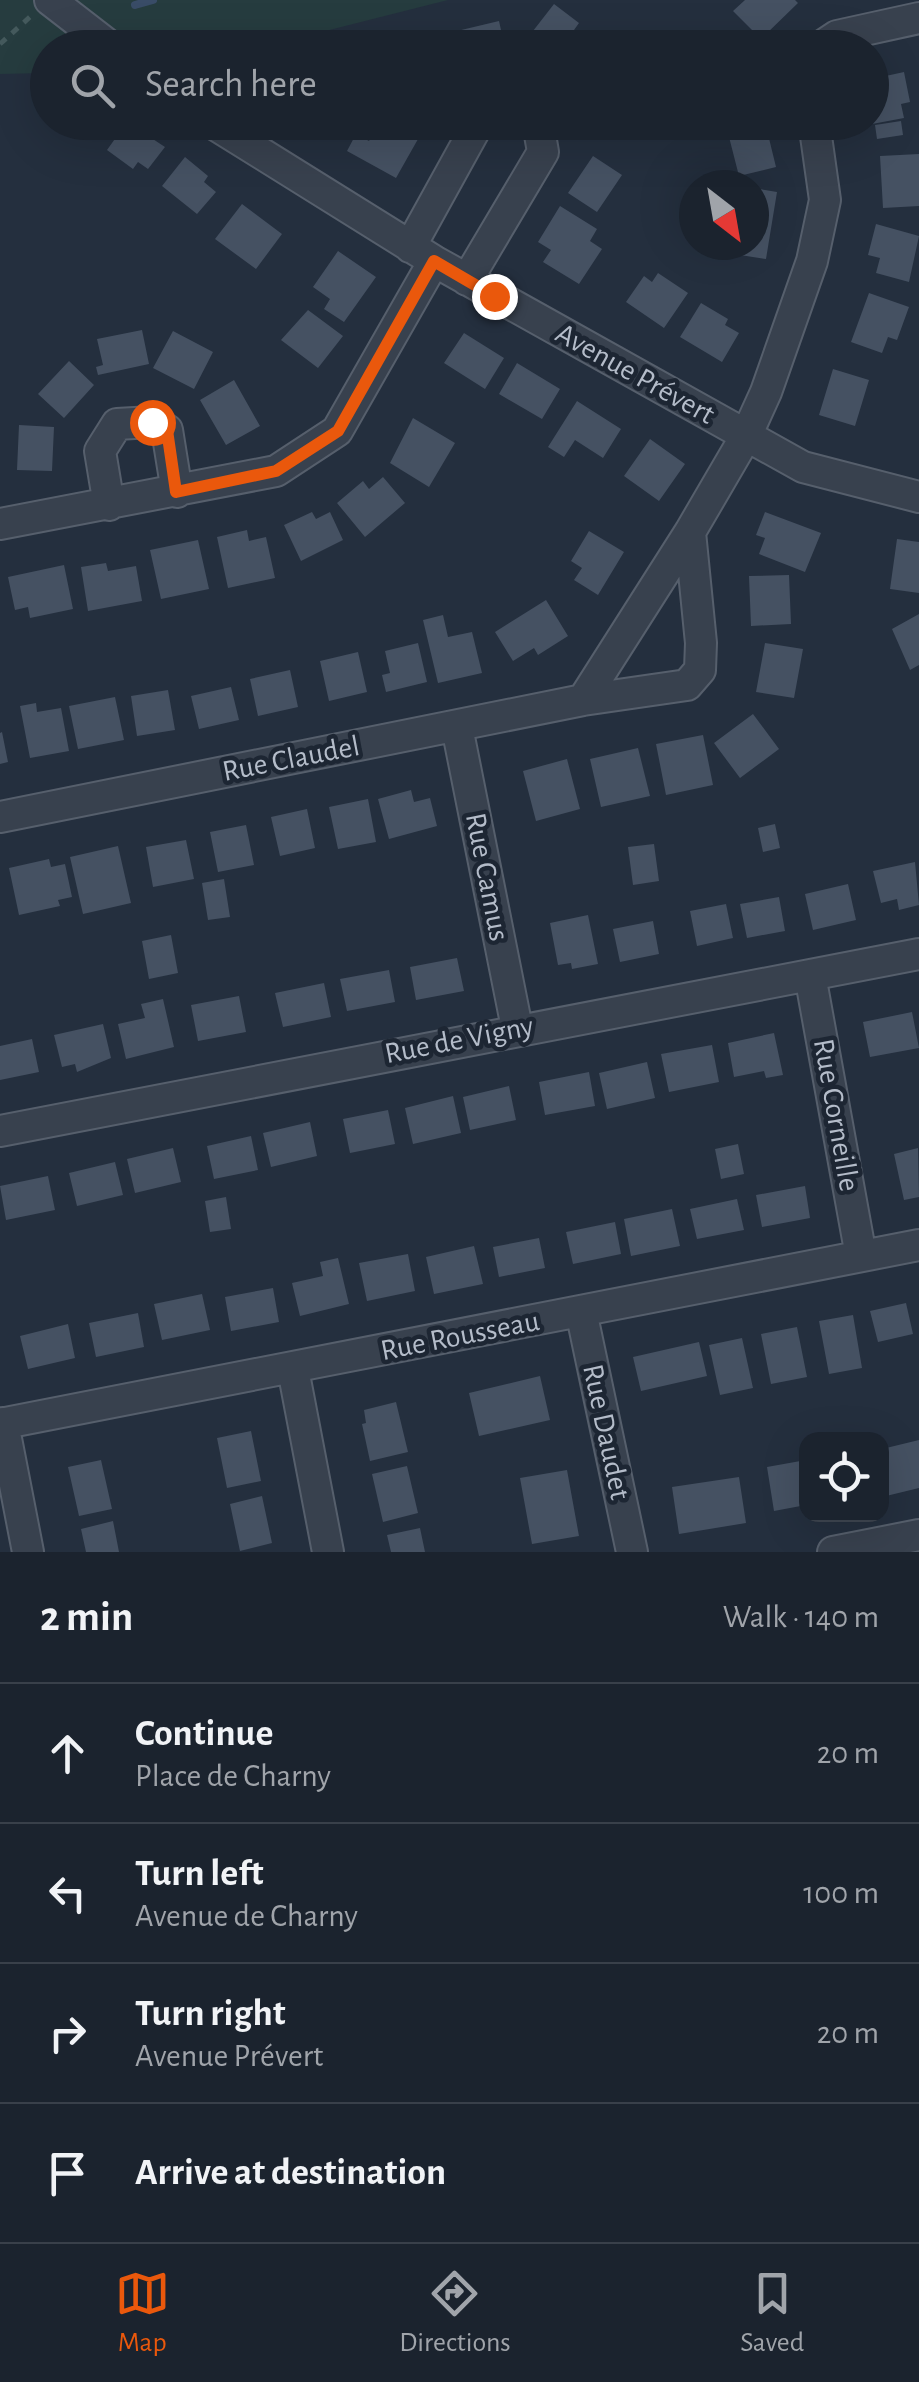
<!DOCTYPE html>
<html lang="en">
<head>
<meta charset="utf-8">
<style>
  body { margin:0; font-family:"Alegreya Sans",sans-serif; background:#242b36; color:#f1f3f6 }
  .controls { position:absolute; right:30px; bottom:30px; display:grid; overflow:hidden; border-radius:20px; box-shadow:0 10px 40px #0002 }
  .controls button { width:90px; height:90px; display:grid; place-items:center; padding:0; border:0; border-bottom:2px solid #39404a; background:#1b232e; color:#f1f3f6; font:50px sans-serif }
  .compass { position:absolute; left:679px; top:170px; width:90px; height:90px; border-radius:50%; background:#1b232e; box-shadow:0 10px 40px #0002; rotate:149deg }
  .stop { position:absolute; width:30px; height:30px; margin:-22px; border:8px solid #ea580c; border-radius:50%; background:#fff }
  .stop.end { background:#ea580c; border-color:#fff; box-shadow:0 2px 10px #0008 }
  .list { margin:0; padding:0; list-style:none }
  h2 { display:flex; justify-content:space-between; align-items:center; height:130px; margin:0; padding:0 40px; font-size:42px }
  h2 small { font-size:32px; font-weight:400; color:#a0a4aa }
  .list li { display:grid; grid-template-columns:65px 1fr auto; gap:30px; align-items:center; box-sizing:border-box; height:140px; padding:0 40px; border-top:2px solid #39404a }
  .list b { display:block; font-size:38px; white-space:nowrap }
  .list p { margin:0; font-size:32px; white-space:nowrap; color:#a0a4aa }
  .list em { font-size:32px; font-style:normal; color:#a0a4aa }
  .icon { flex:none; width:55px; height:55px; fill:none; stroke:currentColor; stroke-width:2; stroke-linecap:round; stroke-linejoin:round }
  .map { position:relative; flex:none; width:919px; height:1552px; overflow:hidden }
  .search { position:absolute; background:#1b232e; box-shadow:0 10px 40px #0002; left:30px; right:30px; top:30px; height:110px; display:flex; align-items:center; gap:25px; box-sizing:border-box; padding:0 35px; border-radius:55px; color:#a0a4aa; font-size:38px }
  .sheet { height:690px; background:#1b232e }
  nav { display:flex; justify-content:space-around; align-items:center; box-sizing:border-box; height:140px; border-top:2px solid #39404a; background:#1b232e; font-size:28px; color:#a0a4aa }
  nav a { display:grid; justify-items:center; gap:5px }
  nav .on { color:#ea580c }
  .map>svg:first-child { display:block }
  .green { fill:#263c3f }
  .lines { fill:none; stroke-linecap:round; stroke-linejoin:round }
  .stream { stroke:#394c67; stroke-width:8 }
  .building { fill:#455162 }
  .minor-casing { stroke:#565f6c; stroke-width:34 }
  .path { stroke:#44595c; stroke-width:5; stroke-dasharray:8 8; stroke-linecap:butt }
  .minor { stroke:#38414e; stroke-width:30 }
  .route { stroke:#ea580c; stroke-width:12 }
  .labels { text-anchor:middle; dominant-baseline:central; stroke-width:9; stroke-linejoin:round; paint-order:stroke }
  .street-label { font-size:30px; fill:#b4bcc9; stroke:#1d2633 }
</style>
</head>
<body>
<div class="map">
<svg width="919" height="1552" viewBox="0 0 919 1552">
  <rect width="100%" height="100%" fill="#242f3e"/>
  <path class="green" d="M0 0H448L262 47 48 48 47 73 0 74Z"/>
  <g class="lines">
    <path class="stream" d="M135 5 153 0"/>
  </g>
  <path class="building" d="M745 0H795L798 3 761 39 733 11Z
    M554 4 579 23 574 30 596 48H536L526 40Z
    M499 21 505 48H461L457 31Z
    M904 72 910 102 901 104 904 118 872 124V79Z
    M901 121 903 135 877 139 875 125Z
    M127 122 165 147 148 169 138 162 133 169 107 150Z
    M379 122H405L422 132 396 178 347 151 356 134 369 141Z
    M581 122H627V123L587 138Z
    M738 122H765L776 167 739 176 729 137 740 134Z
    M919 154V206L883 208 880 156Z
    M593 156 622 175 597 212 568 193Z
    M185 157 208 176 204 182 216 192 197 214 162 186Z
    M754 188 777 192 766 259 727 253 729 245H754Z
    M242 204 282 234 256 269 215 239Z
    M560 206 597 229 590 241 602 249 579 284 543 262 551 250 538 242Z
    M876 224 919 236 909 282 876 273 880 258 868 255Z
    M338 251 376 277 344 322 324 309 330 299 313 287Z
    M658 273 688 293 664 328 626 302 644 276 652 282Z
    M869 293 909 307 897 340 888 337 882 353 851 342Z
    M701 303 728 319 725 325 739 333 722 362 680 337Z
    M308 310 343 336 318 368 281 340Z
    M142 330 149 364 98 375 96 367 103 365 97 339Z
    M173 331 213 352 194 389 153 368Z
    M464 333 504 358 485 389 444 363Z
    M69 361 94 385 64 418 38 394Z
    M517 363 560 389 542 419 499 394Z
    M833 369 869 380 855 426 819 415Z
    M234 380 260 426 226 445 200 400Z
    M577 401 621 429 603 458 575 440 564 457 548 447Z
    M413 418 455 443 429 487 390 463Z
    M19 425 54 427 52 471 17 470Z
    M650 439 685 464 659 501 624 476Z
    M383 477 405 503 365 537 337 503 363 481 369 489Z
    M312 512 316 519 330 512 343 540 301 561 284 525Z
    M765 512 821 533 805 572 759 554 765 538 756 535Z
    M247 530 249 541 266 537 275 578 228 588 217 537Z
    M589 531 624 552 598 595 574 580 582 568 571 561Z
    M897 539 919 542V593L890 589Z
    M198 540 209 589 161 599 150 550Z
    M106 563 108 571 136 566 142 601 88 611 81 567Z
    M64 565 73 609 30 618 28 607 15 610 8 577Z
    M789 575 791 624 751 626 749 576Z
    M546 600 568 636 538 655 534 648 513 661 495 632Z
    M919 614V665L910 670 892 629Z
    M443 615 448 637 472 632 482 673 438 683 423 620Z
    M418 643 427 682 386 692 382 675 390 673 385 651Z
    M765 643 803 649 794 698 756 692Z
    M358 652 367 692 329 701 320 661Z
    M290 670 298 707 258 716 250 679Z
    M231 687 239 720 199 729 191 696Z
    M168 690 175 730 137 736 131 696Z
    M115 697 124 740 78 749 69 706Z
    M36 703 37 712 61 708 69 751 30 758 20 706Z
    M753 714 779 749 740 778 714 743Z
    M2 732 8 762 0 764V733Z
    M703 735 713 785 666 795 656 744Z
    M638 748 650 796 601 807 590 759Z
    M567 759 580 809 536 821 523 771Z
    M411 790 414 802 430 798 437 826 389 839 378 799Z
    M368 799 376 842 338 849 329 807Z
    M307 809 315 848 280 856 271 817Z
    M775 824 780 848 763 852 758 828Z
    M246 825 254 865 218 872 210 832Z
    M186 840 194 879 153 887 146 847Z
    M654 844 659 881 633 885 628 847Z
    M118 846 131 903 83 914 70 857Z
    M49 859 51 867 65 864 72 897 58 900 60 906 19 915 9 868Z
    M915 862 919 905 899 910 897 899 881 903 873 871Z
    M224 879 230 917 208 920 202 883Z
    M848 884 856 920 813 930 805 894Z
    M779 897 785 931 747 938 740 904Z
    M726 904 733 938 697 946 690 911Z
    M588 915 598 964 572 969 571 963 558 965 550 923Z
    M653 921 659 954 620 962 613 929Z
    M171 935 178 973 149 979 142 941Z
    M457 958 464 991 416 1000 410 967Z
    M389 970 395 1002 347 1011 340 979Z
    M324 983 331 1017 283 1027 275 993Z
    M239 996 246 1032 198 1041 191 1005Z
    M163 999 174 1047 126 1059 118 1024 145 1018 141 1004Z
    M912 1012 919 1048 870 1057 863 1022Z
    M103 1024 111 1058 77 1072 75 1064 62 1067 54 1035Z
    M774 1033 783 1075 766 1078 764 1071 734 1077 728 1043Z
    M32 1039 39 1072 0 1080V1046Z
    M712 1045 719 1082 669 1092 661 1054Z
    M647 1062 655 1098 607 1109 599 1073Z
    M589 1072 595 1106 545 1115 539 1082Z
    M509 1086 516 1120 470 1130 463 1097Z
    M453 1096 461 1133 413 1144 405 1108Z
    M388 1110 395 1144 350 1153 343 1119Z
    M310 1122 317 1156 271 1167 263 1133Z
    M251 1136 258 1170 214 1179 207 1146Z
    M738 1144 744 1174 721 1179 715 1149Z
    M173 1148 181 1182 135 1193 127 1159Z
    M918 1148 919 1197 904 1200 894 1154Z
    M115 1162 123 1195 77 1206 69 1173Z
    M48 1176 55 1210 6 1220 0 1186Z
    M805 1186 810 1218 762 1227 756 1195Z
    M226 1197 231 1229 210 1232 205 1201Z
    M737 1199 744 1230 697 1239 690 1209Z
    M672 1209 680 1246 631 1256 624 1219Z
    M615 1222 621 1254 573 1264 566 1232Z
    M539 1238 545 1268 499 1277 493 1247Z
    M474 1246 483 1284 434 1294 426 1257Z
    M408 1254 415 1291 367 1301 359 1263Z
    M338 1258 349 1304 300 1316 292 1283 323 1276 320 1262Z
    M273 1288 279 1322 231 1331 225 1297Z
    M202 1294 210 1330 162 1340 154 1304Z
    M906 1303 913 1334 878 1342 870 1311Z
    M138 1313 144 1347 96 1357 89 1323Z
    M853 1315 862 1368 829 1374 819 1321Z
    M68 1324 75 1358 28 1369 20 1336Z
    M797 1327 807 1377 771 1384 761 1334Z
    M742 1338 753 1388 720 1395 709 1345Z
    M699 1342 707 1376 641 1391 633 1357Z
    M540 1376 550 1420 479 1436 469 1393Z
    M396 1402 408 1452 370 1461 362 1424 366 1423 364 1410Z
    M251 1431 261 1481 227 1488 217 1438Z
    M919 1440V1488L882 1497V1449Z
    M101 1460 112 1509 79 1516 68 1467Z
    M806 1460V1505L774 1511 767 1467Z
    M407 1466 418 1513 383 1522 372 1474Z
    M567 1470 579 1536 532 1544 520 1478Z
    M739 1477 746 1523 679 1534 672 1487Z
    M262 1496 272 1543 240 1551 230 1504Z
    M113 1521 119 1552H86L81 1529Z
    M420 1528 425 1552H391L387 1535Z"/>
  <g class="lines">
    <defs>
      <path id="minor" d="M50 0 112 48
        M819 48 837 36 919 18
        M211 122 434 261 803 467 919 497
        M410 247 479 122
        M467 280 543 152 539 129 530 122
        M109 505 100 451 117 424 152 422 167 430 177 492
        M0 524 276 471 337 431 434 261
        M583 700 690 532 746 436 766 392 812 261 825 200 814 122
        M457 727 517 1028
        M0 817 583 700 687 685 700 670 701 643 690 532
        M810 975 861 1256
        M0 1131 919 954
        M581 1311 632 1552
        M293 1369 328 1552
        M3 1423 28 1552
        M0 1424 919 1245
        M833 1552 919 1535"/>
    </defs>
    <use href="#minor" class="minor-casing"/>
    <path class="path" d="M0 44 31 16"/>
    <use href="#minor" class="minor"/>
  </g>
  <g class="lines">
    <path class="route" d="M152 422 167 430 176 492 276 471 338 431 434 261 494 296"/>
  </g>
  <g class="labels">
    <g class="street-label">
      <text transform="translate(635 374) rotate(29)">Avenue Prévert</text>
      <text transform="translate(291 759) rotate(-11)">Rue Claudel</text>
      <text transform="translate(487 877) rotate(79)">Rue Camus</text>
      <text transform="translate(459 1040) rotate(-11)">Rue de Vigny</text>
      <text transform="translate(836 1115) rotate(80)">Rue Corneille</text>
      <text transform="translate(460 1336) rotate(-11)">Rue Rousseau</text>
      <text transform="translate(606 1432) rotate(78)">Rue Daudet</text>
    </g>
  </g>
</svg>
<div class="controls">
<button><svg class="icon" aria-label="locate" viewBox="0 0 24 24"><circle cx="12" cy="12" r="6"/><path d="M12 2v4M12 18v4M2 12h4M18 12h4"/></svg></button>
</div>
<svg class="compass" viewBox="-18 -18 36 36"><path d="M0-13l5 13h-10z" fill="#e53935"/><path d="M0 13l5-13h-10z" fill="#a0a4aa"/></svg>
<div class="stop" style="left:152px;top:422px"></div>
<div class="stop end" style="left:494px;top:296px"></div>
<div class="search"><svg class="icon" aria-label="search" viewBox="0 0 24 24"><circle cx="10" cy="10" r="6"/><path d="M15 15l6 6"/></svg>Search here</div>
</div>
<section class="sheet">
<h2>2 min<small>Walk · 140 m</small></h2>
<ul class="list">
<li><svg class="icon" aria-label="ahead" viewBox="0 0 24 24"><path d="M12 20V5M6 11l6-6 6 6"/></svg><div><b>Continue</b><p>Place de Charny</p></div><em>20 m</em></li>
<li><svg class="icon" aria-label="left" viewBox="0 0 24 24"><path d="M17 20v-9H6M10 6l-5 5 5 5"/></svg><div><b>Turn left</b><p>Avenue de Charny</p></div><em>100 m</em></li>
<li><svg class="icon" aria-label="right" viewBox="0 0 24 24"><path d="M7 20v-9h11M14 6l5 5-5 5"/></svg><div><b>Turn right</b><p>Avenue Prévert</p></div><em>20 m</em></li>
<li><svg class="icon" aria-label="arrive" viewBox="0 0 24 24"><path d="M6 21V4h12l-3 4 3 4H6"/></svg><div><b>Arrive at destination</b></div></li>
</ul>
</section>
<nav>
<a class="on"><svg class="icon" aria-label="map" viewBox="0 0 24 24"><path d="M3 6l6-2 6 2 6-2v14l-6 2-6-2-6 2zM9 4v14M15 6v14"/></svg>Map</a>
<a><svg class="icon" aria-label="directions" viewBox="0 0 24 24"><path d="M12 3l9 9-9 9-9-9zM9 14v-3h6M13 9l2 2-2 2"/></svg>Directions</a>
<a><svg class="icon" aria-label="saved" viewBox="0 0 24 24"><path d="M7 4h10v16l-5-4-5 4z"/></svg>Saved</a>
</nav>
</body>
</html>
